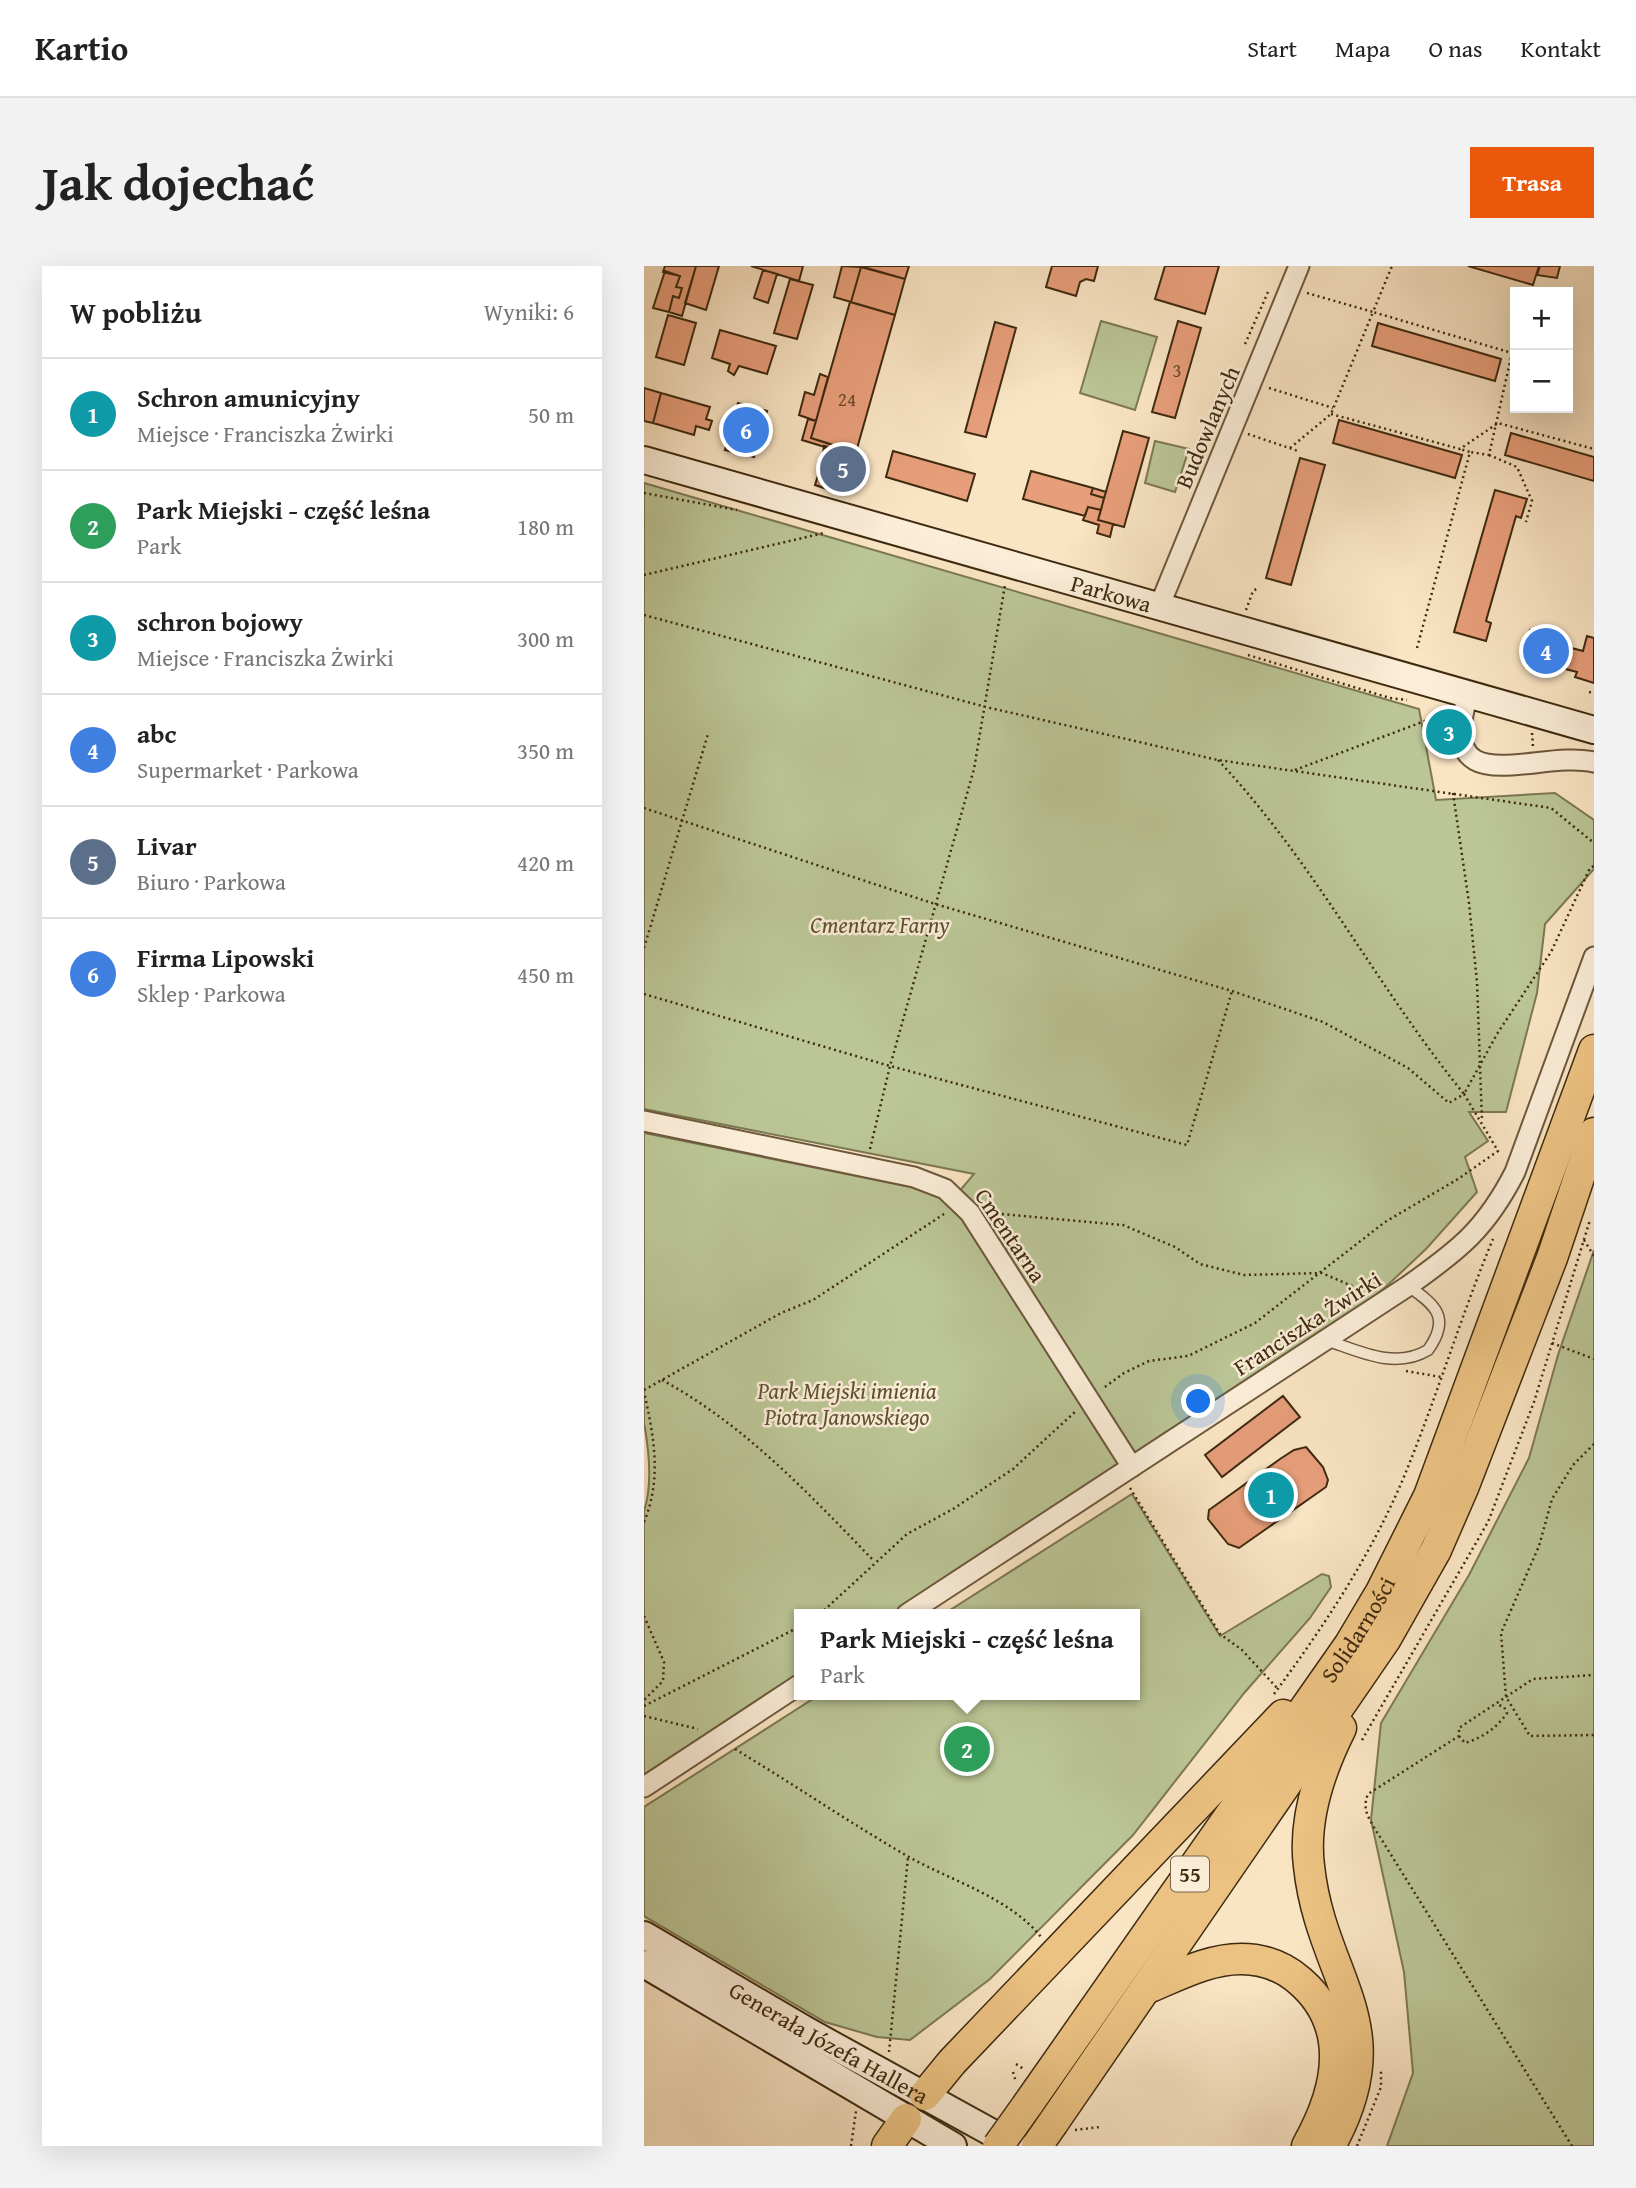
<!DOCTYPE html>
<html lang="pl">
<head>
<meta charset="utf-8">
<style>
  body { margin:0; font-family:"Gentium Book Plus",serif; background:#f2f2f2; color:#222 }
  .controls { position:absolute; right:21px; top:21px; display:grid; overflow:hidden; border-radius:0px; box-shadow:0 7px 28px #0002 }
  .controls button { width:63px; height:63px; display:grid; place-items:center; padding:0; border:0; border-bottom:2px solid #e0e0e0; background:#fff; color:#222; font:35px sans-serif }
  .you { position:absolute; left:555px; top:1136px; width:24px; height:24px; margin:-18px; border:5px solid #fff; border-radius:50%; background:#1a73e8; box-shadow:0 0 0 10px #1a73e833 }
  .badge { display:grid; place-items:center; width:46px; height:46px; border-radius:50%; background:#ea580c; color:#fff; font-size:23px; font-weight:700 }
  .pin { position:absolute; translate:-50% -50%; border:4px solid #fff; box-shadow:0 2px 7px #0006 }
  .popup { position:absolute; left:150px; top:1343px; width:346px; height:91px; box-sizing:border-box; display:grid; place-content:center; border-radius:0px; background:#fff; filter:drop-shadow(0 2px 5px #0005); font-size:23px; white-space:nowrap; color:#767676 }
  .popup b { font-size:26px; color:#222 }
  .popup::after { content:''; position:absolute; left:50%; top:100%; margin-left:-14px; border:14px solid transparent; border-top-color:#fff }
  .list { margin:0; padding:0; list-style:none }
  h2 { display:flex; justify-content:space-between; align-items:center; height:91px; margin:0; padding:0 28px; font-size:30px }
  h2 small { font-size:23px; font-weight:400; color:#767676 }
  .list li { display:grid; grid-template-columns:46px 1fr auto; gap:21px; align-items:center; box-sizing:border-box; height:112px; padding:0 28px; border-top:2px solid #e0e0e0 }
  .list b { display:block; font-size:26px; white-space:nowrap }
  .list p { margin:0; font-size:23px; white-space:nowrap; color:#767676 }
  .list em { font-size:23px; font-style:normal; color:#767676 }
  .map { position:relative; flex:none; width:950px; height:1880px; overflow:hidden; border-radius:0px }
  header { display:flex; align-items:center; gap:42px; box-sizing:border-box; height:98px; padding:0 35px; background:#fff; border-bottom:2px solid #e0e0e0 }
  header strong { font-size:33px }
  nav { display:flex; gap:38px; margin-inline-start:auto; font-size:24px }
  .intro { display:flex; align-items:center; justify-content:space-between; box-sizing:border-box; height:168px; padding:0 42px }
  h1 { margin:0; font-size:49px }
  .button { padding:18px 32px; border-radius:0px; background:#ea580c; color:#fff; font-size:24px; font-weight:700 }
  main { display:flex; gap:42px; padding:0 42px }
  aside { flex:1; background:#fff; border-radius:0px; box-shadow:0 7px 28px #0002 }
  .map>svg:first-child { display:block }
  .green { fill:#bbc595; stroke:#7c7852; stroke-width:2 }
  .building { fill:#e79e7a; stroke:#3e2a0f; stroke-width:2 }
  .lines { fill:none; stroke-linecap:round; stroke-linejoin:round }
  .lane-casing { stroke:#6d583c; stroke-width:13 }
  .street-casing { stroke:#6d583c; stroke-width:23 }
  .secondary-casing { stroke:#3e2a0f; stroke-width:30 }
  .primary-casing { stroke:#3e2a0f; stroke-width:33 }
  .path { stroke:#3e2a0f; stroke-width:2.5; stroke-dasharray:2 3.5; stroke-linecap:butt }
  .lane { stroke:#fbedd8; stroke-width:10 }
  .street { stroke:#fbedd8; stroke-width:19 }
  .secondary { stroke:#fbedd8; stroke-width:26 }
  .primary { stroke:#ecc282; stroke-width:30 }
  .primary-bridge-casing { stroke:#3e2a0f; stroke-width:33; stroke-linecap:butt }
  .primary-bridge { stroke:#ecc282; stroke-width:30 }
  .labels { text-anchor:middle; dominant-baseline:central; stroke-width:5; stroke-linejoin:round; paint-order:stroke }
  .number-label { font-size:19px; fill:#68472a }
  .shield { fill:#fbedd8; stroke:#77644b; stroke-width:2 }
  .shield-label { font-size:21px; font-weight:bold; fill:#3e2a0f }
  .street-label { font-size:23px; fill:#3e2a0f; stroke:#fbedd8 }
  .park-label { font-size:23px; font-style:italic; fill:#5d5130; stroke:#fbedd8 }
</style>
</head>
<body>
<header>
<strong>Kartio</strong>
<nav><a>Start</a><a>Mapa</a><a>O nas</a><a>Kontakt</a></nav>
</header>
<div class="intro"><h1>Jak dojechać</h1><a class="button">Trasa</a></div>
<main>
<aside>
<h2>W pobliżu<small>Wyniki: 6</small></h2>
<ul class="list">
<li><span class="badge" style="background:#0f9aa8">1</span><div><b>Schron amunicyjny</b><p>Miejsce · Franciszka Żwirki</p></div><em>50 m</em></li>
<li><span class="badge" style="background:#2e9e5b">2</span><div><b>Park Miejski - część leśna</b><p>Park</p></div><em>180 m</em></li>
<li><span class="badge" style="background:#0f9aa8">3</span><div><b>schron bojowy</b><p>Miejsce · Franciszka Żwirki</p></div><em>300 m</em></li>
<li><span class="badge" style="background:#3f7fe0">4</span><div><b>abc</b><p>Supermarket · Parkowa</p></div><em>350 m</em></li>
<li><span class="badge" style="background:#5c6f8a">5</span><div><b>Livar</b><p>Biuro · Parkowa</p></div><em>420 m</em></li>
<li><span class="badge" style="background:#3f7fe0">6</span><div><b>Firma Lipowski</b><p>Sklep · Parkowa</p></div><em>450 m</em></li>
</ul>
</aside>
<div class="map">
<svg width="950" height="1880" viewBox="0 0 950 1880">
  <rect width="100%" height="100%" fill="#f9e4c3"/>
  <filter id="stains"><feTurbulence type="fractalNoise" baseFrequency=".00286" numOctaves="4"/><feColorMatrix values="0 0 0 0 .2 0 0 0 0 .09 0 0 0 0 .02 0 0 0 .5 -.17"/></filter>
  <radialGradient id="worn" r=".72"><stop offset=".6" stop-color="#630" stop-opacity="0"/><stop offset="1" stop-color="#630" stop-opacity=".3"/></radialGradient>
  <path class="green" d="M457 55 513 71 491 144 436 127Z
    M511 175 545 183 531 226 501 217Z
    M0 217 775 443 792 534 911 527 950 554V603L901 658 893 727 862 846H825L844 875 821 891 833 926 782 983 731 1031 252 1348H155V1412L0 1515V1245C9 1218 5 1184 0 1157V867L267 921 308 934 330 908 0 843Z
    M950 984V1880H743L769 1807 760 1706 727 1554 737 1457 825 1309 885 1192 914 1089Z
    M488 1228 576 1370 678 1308 685 1310 687 1321 666 1352 601 1426 489 1569 346 1713 266 1774 233 1771 181 1756 0 1650V1541L175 1429H491V1348H300Z"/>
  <path class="building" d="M21 0H52L38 50 25 46 29 30 35 32 38 22 32 21 36 10 19 6Z
    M52 0H75L62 44 41 37Z
    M107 0H159L155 15Z
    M198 0 217 1 207 36 190 31Z
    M216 0H265L261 13Z
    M408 0H454L450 15 442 13 436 16 432 30 402 21Z
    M521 0H575L561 48 511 33Z
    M824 0H895L889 19Z
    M896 0H916L913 12 893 9Z
    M217 1 261 13 251 49 207 36Z
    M119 4 133 8 124 37 110 32Z
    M21 5 36 10 32 21 38 22 35 32 29 30 25 46 9 42Z
    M146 13 169 19 153 73 130 67Z
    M206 36 251 49 212 186 167 172Z
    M24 49 52 57 40 99 12 91Z
    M534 55 557 62 531 152 508 146Z
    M351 56 372 62 342 171 321 166Z
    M734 57 857 93 851 115 728 80Z
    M76 64 132 80 123 108 95 100 90 109 84 105 86 98 68 92Z
    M176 108 184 111 172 155 155 149 161 126 170 129Z
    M0 122 17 127 9 157 0 155Z
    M17 127 66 141 62 153 68 155 65 164 52 160 50 169 9 157Z
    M94 137 123 145 110 191 81 184Z
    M164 153 172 155 167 172 195 181 194 185 158 174Z
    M695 154 818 189 811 212 689 177Z
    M479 165 505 172 480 261 454 254Z
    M867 167 950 191V215L861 189Z
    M180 180 212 186 204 215 176 207 178 197 189 200 192 192 179 188Z
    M249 185 331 208 323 235 242 211Z
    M656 192 681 199 647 319 622 312Z
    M387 205 449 222 447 228 460 232 457 244 444 241 441 250 379 233Z
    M175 206 193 212 189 225 171 219Z
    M449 222 462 226 460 232 447 228Z
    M851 224 883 233 877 252 872 250 842 355 847 357 842 375 810 366Z
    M444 241 457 244 454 254 469 258 466 271 453 267 455 259 439 254Z
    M886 364 914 372 912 378 939 385 943 370 950 372V417L931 411 933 406 906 399 908 394 880 387Z
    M639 1130 656 1151 578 1211 561 1189Z
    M662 1181 679 1201 684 1214 682 1221 595 1282 584 1278 564 1253 565 1244 636 1193 650 1184Z"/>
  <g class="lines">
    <defs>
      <path id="lane" d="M682 1074C715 1085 751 1104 784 1084 807 1052 792 1039 764 1020"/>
      <path id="street" d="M515 341 655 0
        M824 429C790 540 894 483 950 496
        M0 855 270 911 301 923 326 947 488 1201
        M263 1348 764 1020C815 984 842 963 871 906L950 691
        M0 1521 155 1419"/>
      <g id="secondary">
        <path id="s1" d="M0 194 950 464"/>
        <path id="s2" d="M0 1669 165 1766 372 1880"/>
        <path d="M0 1698 309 1880"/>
      </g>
      <g id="primary">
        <path d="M506 1721C535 1709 565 1693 597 1693 619 1693 640 1701 656 1715 709 1761 694 1825 663 1880"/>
        <path d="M281 1829 308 1796 639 1449"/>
        <path id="s3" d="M384 1838 706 1378 737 1326 785 1230 950 784"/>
        <path d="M409 1857 741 1374 792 1284 819 1222 908 992 950 867"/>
        <path d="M243 1880 262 1853"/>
        <path d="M686 1880C754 1758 677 1714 665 1600 659 1553 676 1504 697 1462"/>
      </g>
    </defs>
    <use href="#lane" class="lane-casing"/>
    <use href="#street" class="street-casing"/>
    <use href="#secondary" class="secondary-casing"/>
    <use href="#primary" class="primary-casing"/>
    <path class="path" d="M663 27 729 46 748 0
      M601 78 624 26
      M625 122 689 142
      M687 148 816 183 854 157 950 183
      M604 168 654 185
      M646 182 687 148 729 46 868 87 845 189 826 186
      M845 189 873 201 888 235 882 256
      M0 227 93 244
      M0 309 180 267
      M602 344 609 325 614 322
      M0 349 342 441 574 494 907 542 950 577
      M773 382 826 186 816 183
      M604 389 746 432 763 434
      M945 426 950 427
      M888 467 889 481
      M574 494C671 597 732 720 820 828L853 768 907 686 946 602 950 600
      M651 504 802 447
      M809 527 825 637 833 716 838 855
      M0 542 291 638 588 725 679 756 764 802 805 837 820 828 854 885 814 913 741 956 611 1057 544 1090 505 1095 480 1107 458 1123
      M0 682 64 468
      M0 728 246 800 543 879 588 725
      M226 883 246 800 330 503 361 319
      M347 947 479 959 531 981 556 998 600 1009 678 1007 724 1027
      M940 974 950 990
      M908 1077 950 1093
      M762 1105 797 1111
      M18 1114C101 1159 165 1228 230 1295
      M0 1124 137 1047 169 1034 300 948
      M950 1178 929 1199 908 1233 895 1280 857 1367 862 1431 886 1470 950 1469
      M486 1222 576 1368 598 1384 634 1423
      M0 1256C18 1213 10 1170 0 1126
      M176 1348 263 1268 309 1243 369 1203 432 1145
      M0 1350 20 1396 19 1415 0 1434
      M630 1428C680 1360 726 1291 759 1213 792 1134 816 1052 849 973
      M0 1440 155 1361
      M0 1450 54 1463
      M815 1470 821 1477C838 1472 853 1462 863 1447L860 1441 852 1438
      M718 1474 844 1256 890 1136 946 954
      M91 1483C149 1518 206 1557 265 1591 308 1615 366 1632 397 1671
      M245 1786 264 1591
      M372 1798 381 1804
      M369 1806 372 1816
      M431 1864 456 1861
      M207 1880 212 1845
      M713 1880 737 1821V1804
      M928 1880 731 1563C724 1551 718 1542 724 1528L815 1470V1462L889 1413 950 1409"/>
    <use href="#lane" class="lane"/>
    <use href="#street" class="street"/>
    <use href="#secondary" class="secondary"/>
    <use href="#primary" class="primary"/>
    <defs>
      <path id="primary-bridge" d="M354 1880 384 1838
        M393 1880 409 1857"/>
    </defs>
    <use href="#primary-bridge" class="primary-bridge-casing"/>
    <use href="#primary-bridge" class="primary-bridge"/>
  </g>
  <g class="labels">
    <g class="number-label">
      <text x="533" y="104">3</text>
      <text x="203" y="133">24</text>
    </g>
    <rect class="shield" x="527" y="1590.5" width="38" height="35" rx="5"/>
    <g class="shield-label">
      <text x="546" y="1608">55</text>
    </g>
    <g class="street-label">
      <text transform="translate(563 161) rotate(-67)">Budowlanych</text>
      <text stroke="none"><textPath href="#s1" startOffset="486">Parkowa</textPath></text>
      <text transform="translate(367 969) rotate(56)">Cmentarna</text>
      <text transform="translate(663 1057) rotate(-33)">Franciszka Żwirki</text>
      <text stroke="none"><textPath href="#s3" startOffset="578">Solidarności</textPath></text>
      <text stroke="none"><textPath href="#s2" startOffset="214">Generała Józefa Hallera</textPath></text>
    </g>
    <g class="park-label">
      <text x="236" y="658">Cmentarz Farny</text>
      <text x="203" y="1124">Park Miejski imienia<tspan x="203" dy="26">Piotra Janowskiego</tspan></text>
    </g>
  </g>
  <rect width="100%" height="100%" filter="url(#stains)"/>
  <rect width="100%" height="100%" fill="url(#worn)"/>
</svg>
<div class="controls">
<button>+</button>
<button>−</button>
</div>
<div class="you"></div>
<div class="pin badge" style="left:627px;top:1229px;background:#0f9aa8">1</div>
<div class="pin badge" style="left:323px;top:1483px;background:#2e9e5b">2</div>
<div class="popup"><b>Park Miejski - część leśna</b>Park</div>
<div class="pin badge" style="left:805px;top:466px;background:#0f9aa8">3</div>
<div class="pin badge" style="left:902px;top:385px;background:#3f7fe0">4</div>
<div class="pin badge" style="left:199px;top:203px;background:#5c6f8a">5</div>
<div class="pin badge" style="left:102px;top:164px;background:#3f7fe0">6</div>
</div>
</main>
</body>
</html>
